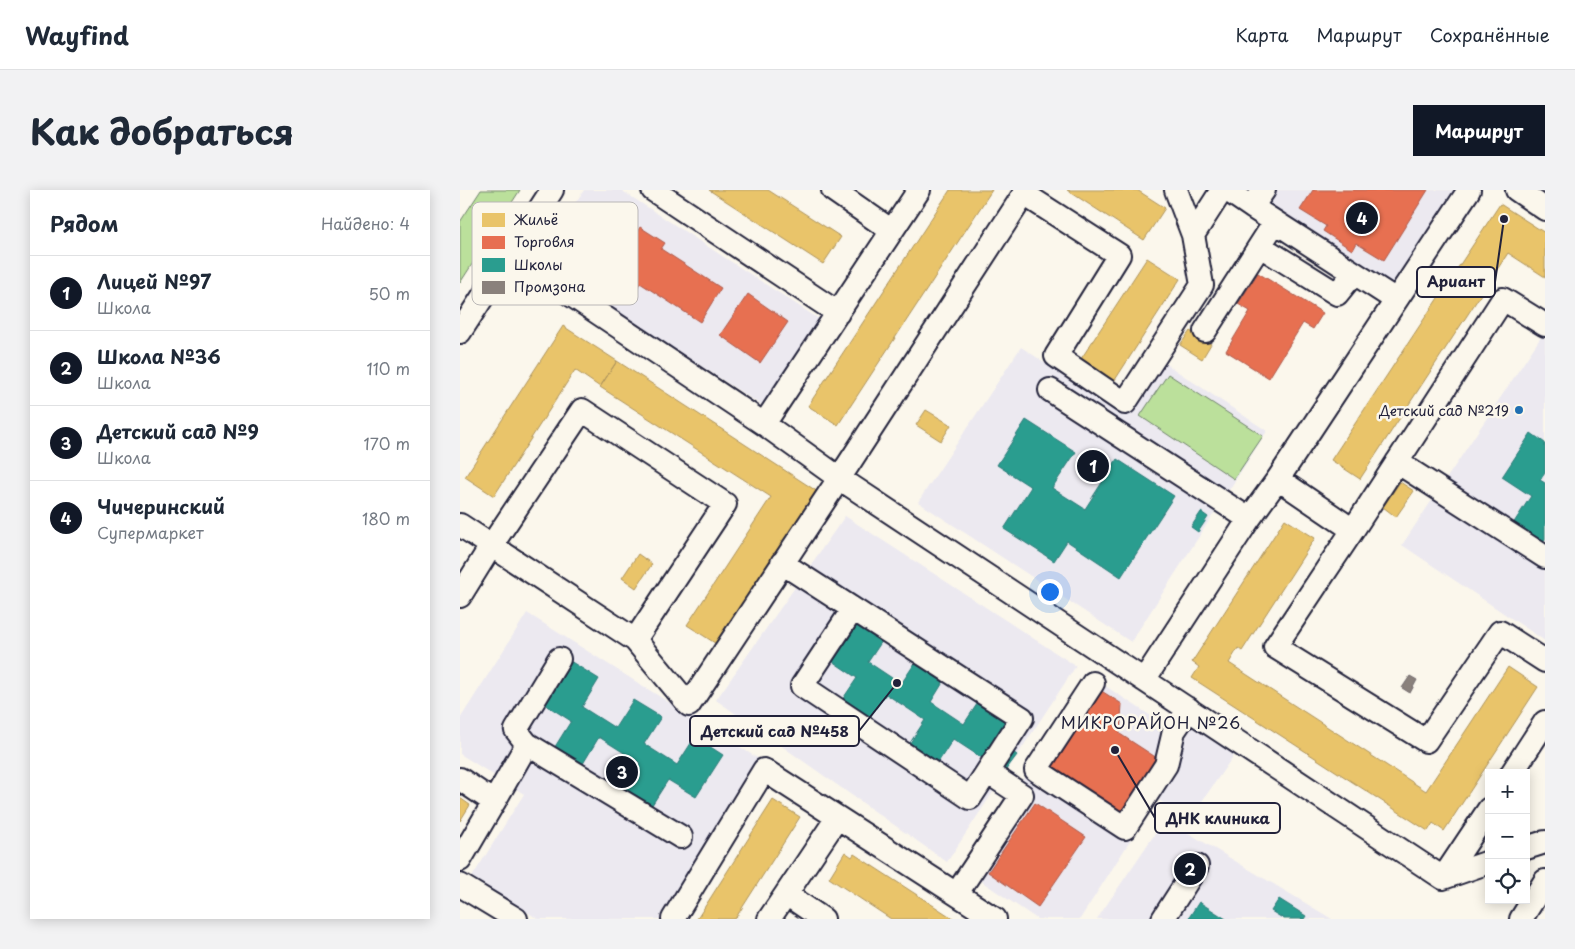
<!DOCTYPE html>
<html lang="ru">
<head>
<meta charset="utf-8">
<style>
  body { margin:0; font-family:"Playpen Sans",sans-serif; background:#f2f2f3; color:#1f2937 }
  .controls { position:absolute; right:15px; bottom:15px; display:grid; overflow:hidden; border-radius:0px; box-shadow:0 2px 12px #0003 }
  .controls button { width:45px; height:45px; display:grid; place-items:center; padding:0; border:0; border-bottom:1px solid #e0e1e3; background:#fff; color:#1f2937; font:25px sans-serif }
  .you { position:absolute; left:589px; top:401px; width:18px; height:18px; margin:-12px; border:4px solid #fff; border-radius:50%; background:#1a73e8; box-shadow:0 0 0 8px #1a73e833 }
  .badge { display:grid; place-items:center; width:32px; height:32px; border-radius:50%; background:#111827; color:#fff; font-size:16px; font-weight:700 }
  .pin { position:absolute; translate:-50% -50%; border:2px solid #fff; box-shadow:0 1px 5px #0006 }
  .list { margin:0; padding:0; list-style:none }
  h2 { display:flex; justify-content:space-between; align-items:center; height:65px; margin:0; padding:0 20px; font-size:21px }
  h2 small { font-size:16px; font-weight:400; color:#747a83 }
  .list li { display:grid; grid-template-columns:32px 1fr auto; gap:15px; align-items:center; box-sizing:border-box; height:75px; padding:0 20px; border-top:1px solid #e0e1e3 }
  .list b { display:block; font-size:19px; white-space:nowrap }
  .list p { margin:0; font-size:16px; white-space:nowrap; color:#747a83 }
  .list em { font-size:16px; font-style:normal; color:#747a83 }
  .icon { flex:none; width:28px; height:28px; fill:none; stroke:currentColor; stroke-width:2; stroke-linecap:round; stroke-linejoin:round }
  .map { position:relative; flex:none; width:1085px; height:729px; overflow:hidden; border-radius:0px }
  header { display:flex; align-items:center; gap:30px; box-sizing:border-box; height:70px; padding:0 25px; background:#fff; border-bottom:1px solid #e0e1e3 }
  header strong { font-size:24px }
  nav { display:flex; gap:28px; margin-inline-start:auto; font-size:18px }
  .intro { display:flex; align-items:center; justify-content:space-between; box-sizing:border-box; height:120px; padding:0 30px }
  h1 { margin:0; font-size:35px }
  .button { padding:12px 22px; border-radius:0px; background:#111827; color:#fff; font-size:18px; font-weight:700 }
  main { display:flex; gap:30px; padding:0 30px }
  aside { flex:1; background:#fff; border-radius:0px; box-shadow:0 2px 12px #0003 }
  .map>svg:first-child { display:block }
  .built { fill:#ece9f0 }
  .green { fill:#bbe09b; stroke:#6e816b }
  .homes { fill:#e9c46a; stroke:#ad935c }
  .shops { fill:#e76f51; stroke:#ac584a }
  .schools { fill:#2a9d8f; stroke:#287876 }
  .industry { fill:#8a817c; stroke:#6b6468 }
  .lines { fill:none; stroke-linecap:round; stroke-linejoin:round }
  .minor-casing { stroke:#22223b; stroke-width:26 }
  .minor { stroke:#fbf7ec; stroke-width:22 }
  .poi-dot { fill:#1f6fb2; stroke:#fbf7ec; stroke-width:2 }
  .labels { text-anchor:middle; dominant-baseline:central; stroke-width:5; stroke-linejoin:round; paint-order:stroke }
  .poi-label { font-size:14px; fill:#22223b; stroke:#fbf7ec; text-anchor:end }
  .quarter-label { font-size:16px; letter-spacing:1px; fill:#22223b; stroke:#fbf7ec }
  .key { fill:#fbf7ec; stroke:#bab7b7; stroke-width:1 }
  .key-label { font-size:14px; fill:#22223b }
  .leader { fill:none; stroke:#22223b; stroke-width:2 }
  .callout-dot { fill:#22223b; stroke:#fbf7ec; stroke-width:2 }
  .callout { fill:#fbf7ec; stroke:#22223b; stroke-width:2 }
  .callout-label { font-size:15px; text-anchor:middle; font-weight:bold; fill:#22223b }
</style>
</head>
<body>
<header>
<strong>Wayfind</strong>
<nav><a>Карта</a><a>Маршрут</a><a>Сохранённые</a></nav>
</header>
<div class="intro"><h1>Как добраться</h1><a class="button">Маршрут</a></div>
<main>
<aside>
<h2>Рядом<small>Найдено: 4</small></h2>
<ul class="list">
<li><span class="badge">1</span><div><b>Лицей №97</b><p>Школа</p></div><em>50 m</em></li>
<li><span class="badge">2</span><div><b>Школа №36</b><p>Школа</p></div><em>110 m</em></li>
<li><span class="badge">3</span><div><b>Детский сад №9</b><p>Школа</p></div><em>170 m</em></li>
<li><span class="badge">4</span><div><b>Чичеринский</b><p>Супермаркет</p></div><em>180 m</em></li>
</ul>
</aside>
<div class="map">
<svg width="1085" height="729" viewBox="0 0 1085 729">
  <rect width="100%" height="100%" fill="#fbf7ec"/>
  <filter id="ink" filterUnits="userSpaceOnUse"><feTurbulence type="fractalNoise" baseFrequency=".02" numOctaves="2"/><feDisplacementMap in="SourceGraphic" scale="10" xChannelSelector="R" yChannelSelector="G"/><feConvolveMatrix kernelMatrix="1 2 1 2 8 2 1 2 1" color-interpolation-filters="sRGB"/></filter>
  <g filter="url(#ink)">
    <path class="built" d="M124 0H161L359 129 303 216 77 70Z
      M811 0H994L930 96 804 11Z
      M1085 141V451L942 355Z
      M561 157 666 226 703 172 807 241 671 452 458 312Z
      M385 326 616 476 487 672 256 510Z
      M67 423 302 571 202 729H78L12 687 64 604 0 564V529Z
      M630 486 720 545 728 535 774 565 729 630 697 609 620 729H577L515 687 572 599 562 591Z
      M705 629 872 729H637Z"/>
    <path class="green" d="M21 0H60L0 93V32Z
      M708 184 803 246 774 289 680 226Z"/>
    <path class="homes" d="M249 0H308L381 47 363 74Z
      M490 0H532L378 235 348 216Z
      M607 0H677L705 18 684 50Z
      M1040 14 1085 43V87L1048 63 900 289 871 270Z
      M687 68 720 89 653 193 619 172Z
      M103 136 157 171 140 197 115 180 34 306 5 287Z
      M730 141 751 154 742 169 720 155Z
      M157 171 358 302 258 455 227 435 311 307 140 197Z
      M466 220 491 235 481 251 456 235Z
      M940 292 954 301 936 327 923 317Z
      M825 329 855 348 782 461 778 458 769 473 966 601 1048 477 1078 497 984 641 973 633 968 641 732 488 739 477 732 472Z
      M178 364 192 374 176 398 162 388Z
      M0 608 10 615 0 631Z
      M313 610 340 627 275 729H237Z
      M385 662 392 667 394 664 494 729H431L369 688Z"/>
    <path class="shops" d="M853 0H968L924 70 896 53 892 60 863 41 866 36 840 20Z
      M180 37 205 53 201 59 261 98 240 132 180 93 177 98 151 82Z
      M798 83 863 123 853 139 843 133 809 188 766 161 790 121 778 114Z
      M288 104 328 132 300 173 260 145Z
      M640 500 662 514 660 544 697 568 662 622 591 575Z
      M575 613 626 647 578 717 528 682Z"/>
    <path class="schools" d="M566 230 616 262 592 298 625 319 657 269 714 306 661 387 607 351 594 371 544 339 571 297 537 275Z
      M1071 243 1085 253V283L1080 290 1085 293V349L1083 353 1053 334 1071 306 1042 287Z
      M741 322 748 327 738 342 731 337Z
      M397 427 426 445 408 472 441 494 459 467 487 486 471 512 504 534 521 508 549 527 522 568 493 549 477 574 448 556 465 530 426 504 407 531 380 513 397 488 369 469Z
      M110 471 139 489 122 517 155 538 173 510 201 527 184 554 217 575 235 547 263 565 236 607 208 590 190 618 163 600 180 573 139 547 121 577 93 560 111 531 83 513Z
      M549 559 557 565 545 581 537 576Z
      M819 709 846 726 844 729H824L811 721Z
      M739 712 766 729H728Z"/>
    <path class="industry" d="M950 486 957 490 950 503 942 498Z"/>
    <g class="lines">
      <defs>
        <path id="minor" d="M193 0 378 123
          M373 0 432 41
          M767 0 792 17 804 0
          M1057 0 1085 19
          M792 17 936 110
          M733 45 762 0
          M800 56 877 104 894 83
          M50 64 304 234 379 288 983 688 1029 672
          M1085 135 1043 109 893 340 815 457 966 551 1040 442 1085 471
          M745 141 815 32
          M0 142 92 0
          M590 200 789 329
          M304 234 459 0
          M937 272 1085 367
          M818 289 893 340
          M0 335 175 450 229 515 388 275 564 4 659 65 596 166 665 213 742 95 733 45 716 0
          M322 373 562 528 527 582
          M0 406 31 356 122 220 265 314 175 450
          M393 419 342 496 510 608 527 582 562 605 497 703
          M99 469 56 540 67 554 221 647
          M684 490 789 329 818 289 1009 0
          M633 493 576 580 665 638 706 575 714 541 729 519
          M1052 583 1085 532
          M0 589 34 612 0 670
          M34 612 67 554
          M1066 658 1085 652
          M983 688 1029 619
          M0 695 56 729
          M326 704 377 628
          M213 729 304 580 535 729
          M309 729 326 704 363 729
          M703 729 737 676
          M1061 729 1085 691"/>
      </defs>
      <use href="#minor" class="minor-casing"/>
      <use href="#minor" class="minor"/>
    </g>
  </g>
  <circle class="poi-dot" cx="1059" cy="220" r="5"/>
  <g class="labels">
    <g class="poi-label">
      <text x="1049" y="220">Детский сад №219</text>
    </g>
    <g class="quarter-label">
      <text x="691" y="532">МИКРОРАЙОН №26</text>
    </g>
  </g>
  <rect x="12" y="12" width="166" height="103" rx="8" class="key"/>
  <rect x="22" y="23" width="23" height="14" fill="#e9c46a"/>
  <rect x="22" y="46" width="23" height="13" fill="#e76f51"/>
  <rect x="22" y="68" width="23" height="14" fill="#2a9d8f"/>
  <rect x="22" y="91" width="23" height="13" fill="#8a817c"/>
  <g class="key-label">
    <text x="54" y="35">Жильё</text>
    <text x="54" y="57">Торговля</text>
    <text x="54" y="80">Школы</text>
    <text x="54" y="102">Промзона</text>
  </g>
  <path class="leader" d="M1044 29L1035 92M437 493L399 541M655 560L695 628"/>
  <g class="callout-dot">
    <circle cx="1044" cy="29" r="5"/>
    <circle cx="437" cy="493" r="5"/>
    <circle cx="655" cy="560" r="5"/>
  </g>
  <g class="callout">
    <rect x="957" y="77" width="78" height="30" rx="5"/>
    <rect x="230" y="526" width="169" height="30" rx="5"/>
    <rect x="695" y="613" width="125" height="30" rx="5"/>
  </g>
  <g class="callout-label">
    <text x="996" y="97">Ариант</text>
    <text x="315" y="547">Детский сад №458</text>
    <text x="758" y="634">ДНК клиника</text>
  </g>
</svg>
<div class="controls">
<button>+</button>
<button>−</button>
<button><svg class="icon" aria-label="locate" viewBox="0 0 24 24"><circle cx="12" cy="12" r="6"/><path d="M12 2v4M12 18v4M2 12h4M18 12h4"/></svg></button>
</div>
<div class="you"></div>
<div class="pin badge" style="left:633px;top:276px">1</div>
<div class="pin badge" style="left:730px;top:679px">2</div>
<div class="pin badge" style="left:162px;top:582px">3</div>
<div class="pin badge" style="left:902px;top:28px">4</div>
</div>
</main>
</body>
</html>
